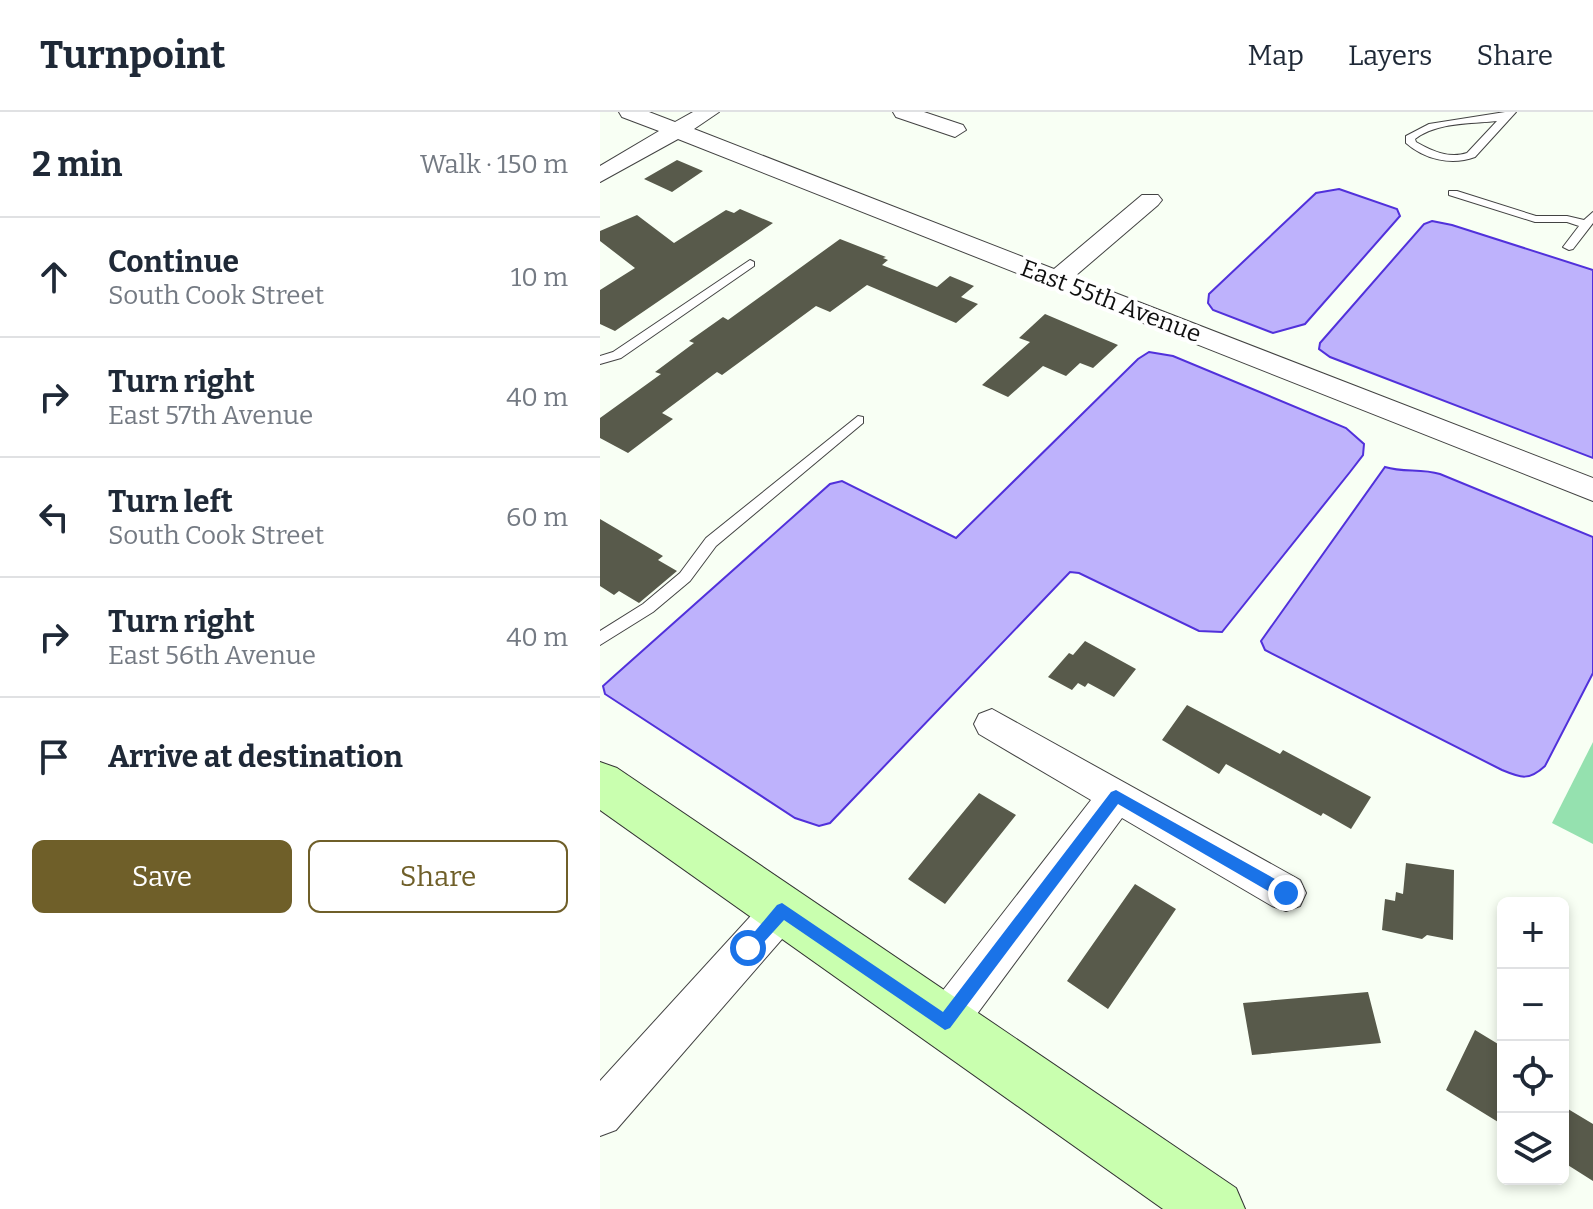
<!DOCTYPE html>
<html lang="en">
<head>
<meta charset="utf-8">
<style>
  body { margin:0; font-family:Bitter,serif; background:#f6f6f7; color:#1f2937 }
  .controls { position:absolute; right:24px; bottom:24px; display:grid; overflow:hidden; border-radius:12px; box-shadow:0 4px 12px #0003 }
  .controls button { width:72px; height:72px; display:grid; place-items:center; padding:0; border:0; border-bottom:2px solid #e0e1e3; background:#fff; color:#1f2937; font:40px sans-serif }
  .stop { position:absolute; width:24px; height:24px; margin:-18px; border:6px solid #1a73e8; border-radius:50%; background:#fff }
  .stop.end { background:#1a73e8; border-color:#fff; box-shadow:0 2px 8px #0008 }
  .list { margin:0; padding:0; list-style:none }
  h2 { display:flex; justify-content:space-between; align-items:center; height:104px; margin:0; padding:0 32px; font-size:34px }
  h2 small { font-size:26px; font-weight:400; color:#747a83 }
  .list li { display:grid; grid-template-columns:52px 1fr auto; gap:24px; align-items:center; box-sizing:border-box; height:120px; padding:0 32px; border-top:2px solid #e0e1e3 }
  .list b { display:block; font-size:30px; white-space:nowrap }
  .list p { margin:0; font-size:26px; white-space:nowrap; color:#747a83 }
  .list em { font-size:26px; font-style:normal; color:#747a83 }
  .actions { display:flex; gap:16px; padding:24px 32px }
  .actions a { flex:1; padding:18px 0; border:2px solid #6f5f29; border-radius:12px; text-align:center; font-size:28px; color:#6f5f29 }
  .actions .main { background:#6f5f29; color:#fff }
  .icon { flex:none; width:44px; height:44px; fill:none; stroke:currentColor; stroke-width:2; stroke-linecap:round; stroke-linejoin:round }
  .map { position:relative; flex:none; width:993px; height:1097px; overflow:hidden }
  header { display:flex; align-items:center; gap:48px; box-sizing:border-box; height:112px; padding:0 40px; background:#fff; border-bottom:2px solid #e0e1e3 }
  header strong { font-size:38px }
  nav { display:flex; gap:44px; margin-inline-start:auto; font-size:28px }
  main { display:flex }
  aside { flex:1; background:#fff }
  .map>svg:first-child { display:block }
  .forest { fill:#95e1af }
  .water { fill:#beb2fc; stroke:#5131db; stroke-width:2 }
  .building { fill:#585a4b }
  .lines { fill:none; stroke-linecap:round; stroke-linejoin:round }
  .lane-casing { stroke:#434343; stroke-width:2 }
  .street-casing { stroke:#434343; stroke-width:2 }
  .secondary-casing { stroke:#323232; stroke-width:2 }
  .lane { fill:#fff; fill-rule:evenodd }
  .street { fill:#fff; fill-rule:evenodd }
  .secondary { fill:#c9ffaf; fill-rule:evenodd }
  .route { fill:#1a73e8 }
  .labels { text-anchor:middle; dominant-baseline:central; stroke-width:8; stroke-linejoin:round; paint-order:stroke }
  .far-street-label { font-size:24px; fill:#101010; stroke:#fff }
</style>
</head>
<body>
<header>
<strong>Turnpoint</strong>
<nav><a>Map</a><a>Layers</a><a>Share</a></nav>
</header>
<main>
<aside>
<h2>2 min<small>Walk · 150 m</small></h2>
<ul class="list">
<li><svg class="icon" aria-label="ahead" viewBox="0 0 24 24"><path d="M12 20V5M6 11l6-6 6 6"/></svg><div><b>Continue</b><p>South Cook Street</p></div><em>10 m</em></li>
<li><svg class="icon" aria-label="right" viewBox="0 0 24 24"><path d="M7 20v-9h11M14 6l5 5-5 5"/></svg><div><b>Turn right</b><p>East 57th Avenue</p></div><em>40 m</em></li>
<li><svg class="icon" aria-label="left" viewBox="0 0 24 24"><path d="M17 20v-9H6M10 6l-5 5 5 5"/></svg><div><b>Turn left</b><p>South Cook Street</p></div><em>60 m</em></li>
<li><svg class="icon" aria-label="right" viewBox="0 0 24 24"><path d="M7 20v-9h11M14 6l5 5-5 5"/></svg><div><b>Turn right</b><p>East 56th Avenue</p></div><em>40 m</em></li>
<li><svg class="icon" aria-label="arrive" viewBox="0 0 24 24"><path d="M6 21V4h12l-3 4 3 4H6"/></svg><div><b>Arrive at destination</b></div></li>
</ul>
<div class="actions"><a class="main">Save</a><a>Share</a></div>
</aside>
<div class="map">
<svg width="993" height="1097" viewBox="0 0 993 1097">
  <rect width="100%" height="100%" fill="#f8fff4"/>
  <path class="forest" d="M993 630V732L952 711Z"/>
  <path class="water" d="M739 77 797 97 800 104 705 212 673 221 613 198 608 191 609 182 716 81Z
    M832 109 852 113 993 158V346L730 245 719 237 720 231 824 112Z
    M549 240 573 244 746 316 764 332 763 343 750 360 622 520 599 519 479 461 470 460 230 711 219 714 195 706 5 582 3 574 13 565 230 372 242 369 356 426 538 247Z
    M785 355C804 361 820 356 840 362L993 425V561L945 654C929 669 921 666 902 658L665 538 661 529Z"/>
  <path class="building" d="M77 48 103 59 72 80 44 67Z
    M140 97 173 111 15 219 0 212V178L35 156 0 129V119L37 103 74 131 126 98 134 101Z
    M240 127 286 145 283 146 288 148 282 153 337 175 350 164 374 174 361 185 378 192 356 211 267 173 230 200 216 194 122 263 117 260 62 301 73 307 28 341 0 326V306L61 262 55 260 94 231 89 229 123 205 128 208Z
    M445 202 518 233 493 256 480 251 466 264 443 254 408 285 382 273 430 230 419 226Z
    M0 407 63 444 58 448 77 459 39 491 19 479 14 483 0 474Z
    M485 529 536 557 514 585 488 571 485 575 478 571 472 578 448 565 469 541 473 543Z
    M587 593 680 642 683 638 771 685 751 717 723 701 721 704 626 652 619 662 562 628Z
    M379 681 416 703 345 792 308 767Z
    M806 751 854 758 853 828 827 823 822 827 782 818 785 787 795 789 796 780 803 782Z
    M535 772 576 797 508 897 467 869Z
    M768 880 781 931 652 943 643 891Z
    M875 918 903 935V1013L846 978Z
    M963 994 993 1012V1069L963 1050Z"/>
  <g class="lines">
    <defs>
      <path id="lane" d="M905 0H916L875 45C851 54 824 47 806 31V24L829 12ZM897 9 867 41C849 47 832 39 816 30L815 27C837 10 870 12 897 9Z
        M849 79H857L936 104H967L984 108 993 100V111L973 137 969 138 963 135 979 114 967 110H935L849 83Z
        M150 148 154 150V154L21 246 0 252V244L13 240Z
        M258 304 263 305V311L116 434 90 469 53 500 0 533V519L43 492 80 461 106 426Z"/>
      <path id="street" d="M19 0H49L75 10 93 0H119L94 17 454 157 542 83H558L562 88 558 93 474 165 993 366V389L78 27 0 70V54L59 19 22 5Z
        M293 0H324L363 13 366 18 355 25 296 5Z
        M392 597 700 768 706 781 700 794 686 799 672 794 522 706 360 925 345 931 330 925 324 910 330 895 491 688 379 622 374 612 379 602Z
        M182 779 196 785 202 798 196 811 16 1018 0 1024V969L168 785Z"/>
      <path id="secondary" d="M0 650 17 656 636 1076 645 1097H563L0 698Z"/>
    </defs>
    <use href="#lane" class="lane-casing"/>
    <use href="#street" class="street-casing"/>
    <use href="#secondary" class="secondary-casing"/>
    <use href="#lane" class="lane"/>
    <use href="#street" class="street"/>
    <use href="#secondary" class="secondary"/>
  </g>
  <path class="route" d="M516 678 691 776V786H680L518 692 350 916 345 918 184 808 154 841 148 844 141 836 177 793 182 791 343 900 511 680Z"/>
  <g class="labels">
    <g class="far-street-label">
      <text transform="translate(511 189) rotate(21)">East 55th Avenue</text>
    </g>
  </g>
</svg>
<div class="controls">
<button>+</button>
<button>−</button>
<button><svg class="icon" aria-label="locate" viewBox="0 0 24 24"><circle cx="12" cy="12" r="6"/><path d="M12 2v4M12 18v4M2 12h4M18 12h4"/></svg></button>
<button><svg class="icon" aria-label="layers" viewBox="0 0 24 24"><path d="M12 4l9 5-9 5-9-5zM3 14l9 5 9-5"/></svg></button>
</div>
<div class="stop" style="left:148px;top:836px"></div>
<div class="stop end" style="left:686px;top:781px"></div>
</div>
</main>
</body>
</html>
